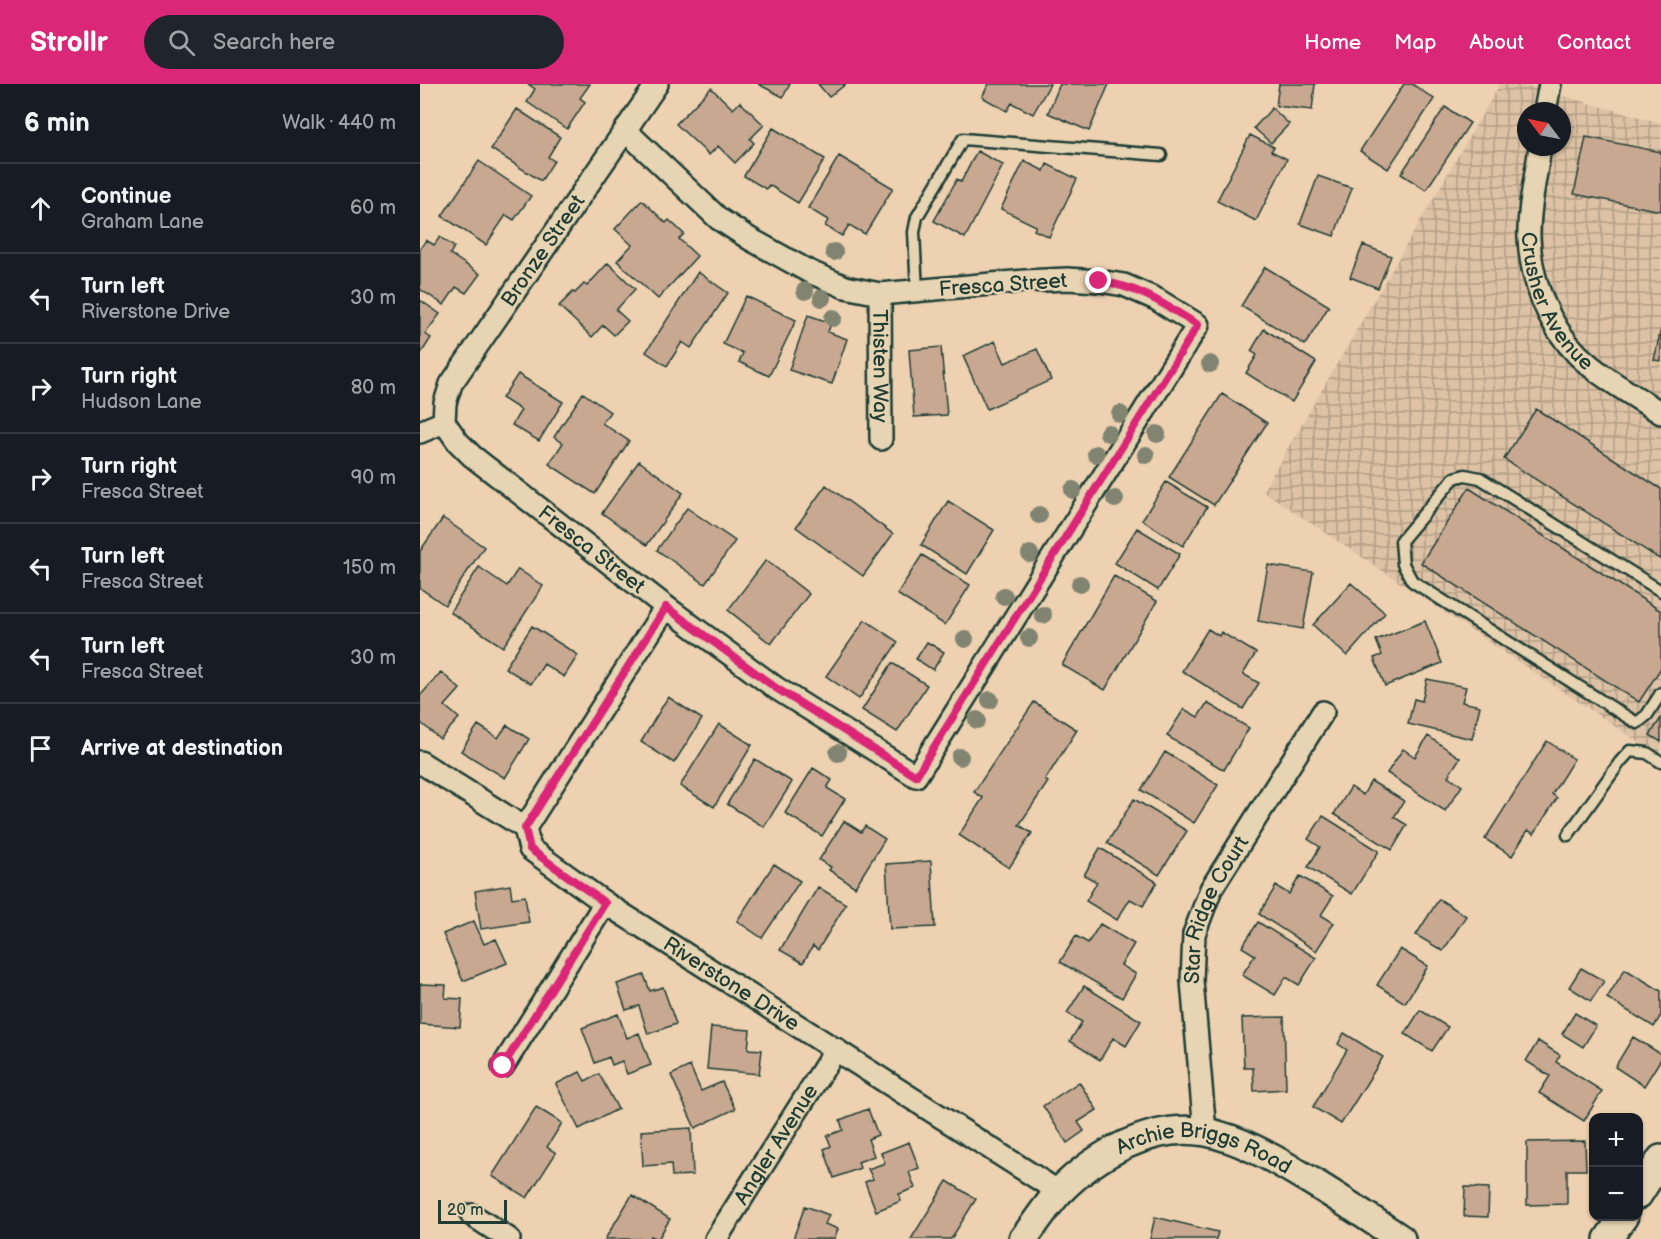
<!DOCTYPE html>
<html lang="en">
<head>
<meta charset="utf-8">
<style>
  body { margin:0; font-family:"Balsamiq Sans",sans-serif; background:#20242c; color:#f1f3f6 }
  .controls { position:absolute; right:18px; bottom:18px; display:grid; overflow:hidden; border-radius:12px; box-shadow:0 2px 4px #0004 }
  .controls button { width:54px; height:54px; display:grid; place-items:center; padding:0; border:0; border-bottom:2px solid #363941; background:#171b24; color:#f1f3f6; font:30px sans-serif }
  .compass { position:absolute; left:1097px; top:18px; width:54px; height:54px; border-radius:50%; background:#171b24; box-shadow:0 2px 4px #0004; rotate:302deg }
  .scale { position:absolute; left:18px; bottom:15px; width:69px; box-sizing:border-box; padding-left:6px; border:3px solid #1f3d34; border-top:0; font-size:16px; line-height:21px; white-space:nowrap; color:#1f3d34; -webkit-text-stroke:4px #e6d4b2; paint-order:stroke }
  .stop { position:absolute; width:18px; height:18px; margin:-14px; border:4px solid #db2777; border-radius:50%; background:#fff }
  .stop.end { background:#db2777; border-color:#fff; box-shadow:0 2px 6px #0008 }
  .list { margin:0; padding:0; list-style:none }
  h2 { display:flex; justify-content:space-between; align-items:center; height:78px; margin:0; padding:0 24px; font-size:26px }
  h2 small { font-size:20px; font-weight:400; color:#9ea1a6 }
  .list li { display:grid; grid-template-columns:39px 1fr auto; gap:18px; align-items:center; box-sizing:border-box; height:90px; padding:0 24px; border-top:2px solid #363941 }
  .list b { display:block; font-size:22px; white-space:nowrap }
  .list p { margin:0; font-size:20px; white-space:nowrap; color:#9ea1a6 }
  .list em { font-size:20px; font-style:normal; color:#9ea1a6 }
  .icon { flex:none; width:33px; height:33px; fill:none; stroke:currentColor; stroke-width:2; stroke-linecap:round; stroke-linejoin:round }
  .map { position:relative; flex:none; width:1241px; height:1155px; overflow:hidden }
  header { display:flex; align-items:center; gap:36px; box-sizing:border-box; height:84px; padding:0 30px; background:#db2777; color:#fff }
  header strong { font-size:28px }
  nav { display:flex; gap:33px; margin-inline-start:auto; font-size:21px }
  .search { width:420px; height:54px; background:#20242c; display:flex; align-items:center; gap:15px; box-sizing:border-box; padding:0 21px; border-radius:33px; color:#9ea1a6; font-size:22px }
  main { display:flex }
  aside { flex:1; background:#171b24 }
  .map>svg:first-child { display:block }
  .industrial { fill:url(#industrial-grid); fill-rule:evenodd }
  .building { fill:#c8a891; stroke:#1f3d34; stroke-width:1.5 }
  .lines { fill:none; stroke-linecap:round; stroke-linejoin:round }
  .service-casing { stroke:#1f3d34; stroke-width:15 }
  .minor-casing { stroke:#1f3d34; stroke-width:26 }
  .tertiary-casing { stroke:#1f3d34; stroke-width:32 }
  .service { stroke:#e6d4b2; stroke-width:10 }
  .minor { stroke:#e6d4b2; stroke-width:21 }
  .tertiary { stroke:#e6d4b2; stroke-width:27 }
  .tree { fill:#81846f }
  .route { stroke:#db2777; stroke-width:8 }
  .labels { text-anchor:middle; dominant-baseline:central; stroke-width:4.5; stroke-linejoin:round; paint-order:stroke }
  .street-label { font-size:21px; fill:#1f3d34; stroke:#e6d4b2 }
</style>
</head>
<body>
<header>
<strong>Strollr</strong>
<div class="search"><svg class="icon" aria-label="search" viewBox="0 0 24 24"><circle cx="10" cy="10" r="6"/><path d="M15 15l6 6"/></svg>Search here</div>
<nav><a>Home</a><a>Map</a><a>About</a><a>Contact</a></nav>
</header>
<main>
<aside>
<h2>6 min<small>Walk · 440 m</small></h2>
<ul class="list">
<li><svg class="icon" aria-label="ahead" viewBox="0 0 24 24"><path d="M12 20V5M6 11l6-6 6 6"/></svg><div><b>Continue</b><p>Graham Lane</p></div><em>60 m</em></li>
<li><svg class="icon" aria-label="left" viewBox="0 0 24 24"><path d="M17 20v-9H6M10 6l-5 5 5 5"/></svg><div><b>Turn left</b><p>Riverstone Drive</p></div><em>30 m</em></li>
<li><svg class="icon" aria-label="right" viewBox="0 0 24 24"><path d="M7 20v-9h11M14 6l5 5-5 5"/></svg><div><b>Turn right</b><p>Hudson Lane</p></div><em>80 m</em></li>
<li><svg class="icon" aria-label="right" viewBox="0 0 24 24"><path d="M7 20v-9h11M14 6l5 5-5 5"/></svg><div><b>Turn right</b><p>Fresca Street</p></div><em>90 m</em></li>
<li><svg class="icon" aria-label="left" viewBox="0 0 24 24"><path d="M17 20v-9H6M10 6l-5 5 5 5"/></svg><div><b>Turn left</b><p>Fresca Street</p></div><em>150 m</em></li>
<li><svg class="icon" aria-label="left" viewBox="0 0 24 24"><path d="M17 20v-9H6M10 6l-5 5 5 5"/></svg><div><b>Turn left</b><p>Fresca Street</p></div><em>30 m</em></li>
<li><svg class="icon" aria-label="arrive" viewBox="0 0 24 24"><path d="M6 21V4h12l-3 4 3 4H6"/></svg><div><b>Arrive at destination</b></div></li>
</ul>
</aside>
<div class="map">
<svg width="1241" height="1155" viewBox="0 0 1241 1155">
  <defs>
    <pattern id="industrial-grid" width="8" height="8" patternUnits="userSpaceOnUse" patternTransform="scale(1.5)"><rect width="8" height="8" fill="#dec2a5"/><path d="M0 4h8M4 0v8" fill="none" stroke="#b39f87"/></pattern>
  </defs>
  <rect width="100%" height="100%" fill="#edd1b1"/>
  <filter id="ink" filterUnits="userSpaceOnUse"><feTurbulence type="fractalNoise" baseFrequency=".0167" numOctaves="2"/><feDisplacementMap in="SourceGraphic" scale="12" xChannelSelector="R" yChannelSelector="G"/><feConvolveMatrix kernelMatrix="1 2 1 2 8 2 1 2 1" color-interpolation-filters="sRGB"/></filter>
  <g filter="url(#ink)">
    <path class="industrial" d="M1080 0H1100L1241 39V673L843 407ZM1106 27H1142V63H1106Z"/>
    <path class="building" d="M108 0H170L160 14 165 18 147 45 107 18 115 5Z
      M338 0H370L363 13Z
      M398 0H426L409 13Z
      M569 0H630L613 30 592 19 587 27 562 13Z
      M640 0H689L669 47 628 29Z
      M859 0H895L892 26 856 22Z
      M984 0H992L1014 15 968 85 940 67Z
      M291 4 313 25 320 18 344 41 330 55 334 59 315 79 298 62 289 71 256 40Z
      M1025 23 1050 39 1006 106 981 90Z
      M852 24 869 40 851 59 834 44Z
      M97 25 140 53 128 73 134 77 121 97 71 65Z
      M353 44 405 75 378 119 349 101 346 105 324 92Z
      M830 51 854 63 851 67 867 75 836 137 797 117Z
      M1166 53 1241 68V127L1154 110Z
      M557 67 583 81 545 154 514 137 537 95 541 98Z
      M419 72 473 104 445 150 429 141 422 152 405 142 408 136 388 124Z
      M59 77 111 112 94 136 86 131 66 161 22 132Z
      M604 77 624 87 627 80 657 95 629 153 614 146 616 142 581 125Z
      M898 92 932 104 914 152 880 140Z
      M222 116 246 139 249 136 264 150 259 155 277 172 238 215 197 177 212 161 195 145Z
      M20 153 34 163 30 170 60 190 46 209 36 203 24 221 0 205V165L6 156 14 161Z
      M943 161 971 172 958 204 930 193Z
      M188 179 215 205 196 226 208 237 194 251 183 241 172 253 139 222 153 208 155 209 164 200 167 202Z
      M845 183 909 222 885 261 821 222Z
      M278 188 308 209 271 264 262 258 247 282 226 268Z
      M326 212 376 236 349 292 319 278 323 269 303 260Z
      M0 216 20 230 5 250 11 254 0 271Z
      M388 231 411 239 408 248 427 255 412 300 369 286Z
      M844 245 896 278 872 318 826 289 837 271 831 267Z
      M1241 245V277L1234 276Z
      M575 257 585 279 617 265 631 296 567 325 543 272Z
      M521 263 527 331 494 333 489 266Z
      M98 290 143 318 119 357 92 341 101 326 82 314Z
      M163 309 190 328 182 339 209 357 175 410 129 380 143 359 134 353Z
      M802 310 847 339 794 421 749 393Z
      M1116 325 1241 405V476L1084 375Z
      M219 377 263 409 227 461 182 429Z
      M746 398 787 423 763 462 722 436Z
      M406 401 473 450 443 492 376 443Z
      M1049 404 1241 527V584L1219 618 1001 479Z
      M528 417 574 446 547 490 501 461Z
      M267 424 315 457 285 500 237 466Z
      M23 434 64 463 25 521 0 504V467Z
      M717 444 760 470 738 506 695 479Z
      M502 471 550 501 525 541 477 510Z
      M346 476 389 510 351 560 308 526Z
      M848 481 893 488 883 545 838 537Z
      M59 483 87 502 98 485 123 502 83 563 30 528Z
      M694 492 737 517 685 606 642 581Z
      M931 499 965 529 927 572 893 541Z
      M445 536 478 558 439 615 406 592Z
      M1005 537 1022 579 965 602 954 574 962 571 956 556Z
      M112 542 158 571 144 593 124 580 111 600 85 584Z
      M788 545 799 552 801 548 836 569 823 590 839 599 823 625 762 587Z
      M507 558 524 568 513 586 496 575Z
      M472 579 507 601 477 648 442 626Z
      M21 588 40 605 25 622 39 634 20 655 0 638V612Z
      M1007 595 1046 603 1042 618 1060 622 1052 655 988 640 994 615 1002 617Z
      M248 613 282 635 254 679 221 658Z
      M614 618 657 646 625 696 628 698 599 741 612 749 589 784 539 751 563 714 554 708Z
      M787 619 829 644 804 686 747 652 764 625 778 633Z
      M1241 634V658L1230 651Z
      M299 640 332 661 294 723 260 702Z
      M58 641 78 654 87 641 109 655 85 694 41 667Z
      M1008 652 1040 674 1028 692 1042 702 1025 727 967 689 983 665 995 673Z
      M1127 657 1154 675 1132 710 1137 714 1114 750 1108 746 1092 772 1065 755Z
      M745 668 798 701 774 739 721 706Z
      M335 675 372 698 344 743 307 720Z
      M393 684 412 696 407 704 425 715 402 752 365 729Z
      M951 697 984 717 974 733 987 741 972 766 914 730 931 703 943 711Z
      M714 715 767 747 739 791 687 759Z
      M903 732 959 767 932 810 888 783 900 763 888 755Z
      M424 737 441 748 445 742 465 755 435 803 409 786 411 783 399 776Z
      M680 764 737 798 723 822 710 815 697 836 666 817 677 798 664 791Z
      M511 777 515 843 470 845 466 780Z
      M354 780 380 797 342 854 317 837Z
      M880 792 913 812 901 831 914 839 896 867 839 830 856 802 869 810Z
      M90 801 92 814 105 812 109 838 61 845 55 807Z
      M398 803 426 820 398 866 393 862 383 879 360 866Z
      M1019 815 1046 832 1023 867 996 851Z
      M54 837 64 860 76 855 87 879 43 897 23 850Z
      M838 838 896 874 879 901 866 893 855 911 822 891 835 871 822 863Z
      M680 840 714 860 701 881 716 890 702 914 640 878 656 852 668 859Z
      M980 865 1008 882 985 919 957 901Z
      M1161 884 1184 897 1171 917 1149 903Z
      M1205 885 1241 907V931L1234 943 1187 914Z
      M224 891 230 907 243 903 256 940 228 950 219 922 206 926 197 900Z
      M0 900 26 901 25 914 42 915 40 943 0 940Z
      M664 902 721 937 706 962 693 954 680 976 650 957 662 938 647 929Z
      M1000 926 1028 943 1012 967 985 950Z
      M1155 929 1176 942 1163 963 1142 950Z
      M198 930 207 954 219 949 231 981 207 990 202 977 192 981 189 973 175 979 162 944Z
      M864 933 866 1005 834 1007 833 984H824L822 934Z
      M291 943 330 946 328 965 342 966 339 990 287 985Z
      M924 949 963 973 921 1040 893 1023 927 966 918 960Z
      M1213 953 1241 970V975L1224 1002 1195 983Z
      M1118 957 1140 971 1136 978 1182 1007 1164 1037 1119 1009 1130 992 1106 977Z
      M270 982 281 1007 302 998 315 1025 275 1044 251 991Z
      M160 988 165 997 179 990 198 1025 159 1045 136 1000Z
      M659 998 677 1026 658 1038 664 1047 647 1059 623 1022Z
      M116 1023 142 1039 127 1063 136 1069 107 1114 72 1092Z
      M448 1025 458 1051 448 1055 454 1072 438 1078 440 1084 414 1094 404 1065 411 1062 407 1052 423 1046 420 1036Z
      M271 1044 273 1091 252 1092 251 1080 223 1082 221 1047Z
      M1165 1057 1166 1086H1147V1120L1107 1121V1058Z
      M489 1058 499 1084 489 1088 495 1104 479 1110 481 1117 456 1127 445 1098 453 1095 448 1085 465 1079 461 1069Z
      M527 1097 556 1115 531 1155H491Z
      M1045 1103 1069 1104 1068 1133 1044 1132Z
      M212 1111 250 1135 238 1155 231 1152 229 1155H185Z
      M385 1122 409 1131 405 1140 418 1145 414 1155H373Z
      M735 1133 798 1148 796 1155H730Z"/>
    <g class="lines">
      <defs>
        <path id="service" d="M497 207 494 148 497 133 543 55 741 71
          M1241 507 1060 394 1045 391 1034 394 981 457 983 480 992 497 1199 628 1217 639 1227 631 1241 609
          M1148 751 1200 678 1210 667 1227 669 1241 678"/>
        <g id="minor">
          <path d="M1125 27 1130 0"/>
          <path id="s1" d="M1120 63C1116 93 1108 124 1109 154 1111 197 1128 241 1158 271 1182 294 1213 311 1241 329"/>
          <path id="s2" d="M460 210 461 355"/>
          <path id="s3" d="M24 338 38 358 52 372 246 523 356 604 496 692 778 241 736 215 704 201 679 197 647 195 605 197 460 210 425 203 388 187 330 155 299 135 206 47"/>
          <path id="s4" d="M24 338 25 319 31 300 237 0"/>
          <path d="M0 348 24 338"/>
          <path id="s5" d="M0 678 105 744 110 765 185 819 639 1108"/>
          <path d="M105 744 246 523"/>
          <path d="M83 982 185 819"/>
          <path id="s6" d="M785 1048 772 897 774 850 791 805 903 628"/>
          <path d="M52 1131 89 1155"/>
          <path id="s7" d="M296 1155 416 965"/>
        </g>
        <g id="tertiary">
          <path d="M1218 1111 1241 1075"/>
          <path id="s8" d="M603 1155C615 1140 626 1122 639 1108 675 1071 732 1038 786 1048 820 1055 851 1073 881 1091 915 1111 948 1133 981 1155"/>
          <path d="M1188 1155 1204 1132"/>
        </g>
      </defs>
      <use href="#service" class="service-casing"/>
      <use href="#minor" class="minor-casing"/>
      <use href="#tertiary" class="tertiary-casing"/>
      <use href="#service" class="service"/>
      <use href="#minor" class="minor"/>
      <use href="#tertiary" class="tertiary"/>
    </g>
    <g class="tree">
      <circle cx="414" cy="168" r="9"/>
      <circle cx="385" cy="207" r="9"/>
      <circle cx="402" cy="214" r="9"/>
      <circle cx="413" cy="234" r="9"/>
      <circle cx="790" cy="280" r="9"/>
      <circle cx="700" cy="330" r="9"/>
      <circle cx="688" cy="349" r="9"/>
      <circle cx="737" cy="350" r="9"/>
      <circle cx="676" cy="370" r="9"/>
      <circle cx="726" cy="371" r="9"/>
      <circle cx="653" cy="406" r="9"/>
      <circle cx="695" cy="415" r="9"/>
      <circle cx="619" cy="431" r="9"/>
      <circle cx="610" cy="470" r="9"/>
      <circle cx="660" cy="500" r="9"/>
      <circle cx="584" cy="512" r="9"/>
      <circle cx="623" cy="531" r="9"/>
      <circle cx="609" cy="554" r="9"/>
      <circle cx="545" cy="555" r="9"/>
      <circle cx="570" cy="616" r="9"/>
      <circle cx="557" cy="636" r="9"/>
      <circle cx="418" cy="669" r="9"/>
      <circle cx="540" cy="673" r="9"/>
    </g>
  </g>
  <g class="lines" filter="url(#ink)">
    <path class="route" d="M83 982 185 819 110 765 105 744 246 523 356 604 496 692 778 241C744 220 720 203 679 197"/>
  </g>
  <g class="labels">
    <g class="street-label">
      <text stroke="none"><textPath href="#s4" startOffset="201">Bronze Street</textPath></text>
      <text transform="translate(583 201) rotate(-4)">Fresca Street</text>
      <text stroke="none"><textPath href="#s1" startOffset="162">Crusher Avenue</textPath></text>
      <text stroke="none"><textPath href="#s2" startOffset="72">Thisten Way</textPath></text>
      <text stroke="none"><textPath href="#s3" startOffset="196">Fresca Street</textPath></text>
      <text stroke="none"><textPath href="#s6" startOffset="228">Star Ridge Court</textPath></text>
      <text stroke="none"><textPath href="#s5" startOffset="388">Riverstone Drive</textPath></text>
      <text stroke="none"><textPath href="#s7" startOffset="112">Angler Avenue</textPath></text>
      <text stroke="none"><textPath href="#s8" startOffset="224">Archie Briggs Road</textPath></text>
    </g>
  </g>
</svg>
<div class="controls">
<button>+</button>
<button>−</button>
</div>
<svg class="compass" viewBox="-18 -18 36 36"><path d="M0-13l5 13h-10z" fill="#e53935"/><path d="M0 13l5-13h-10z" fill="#9ea1a6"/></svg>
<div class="scale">20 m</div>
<div class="stop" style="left:83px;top:982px"></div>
<div class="stop end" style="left:679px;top:197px"></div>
</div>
</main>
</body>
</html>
